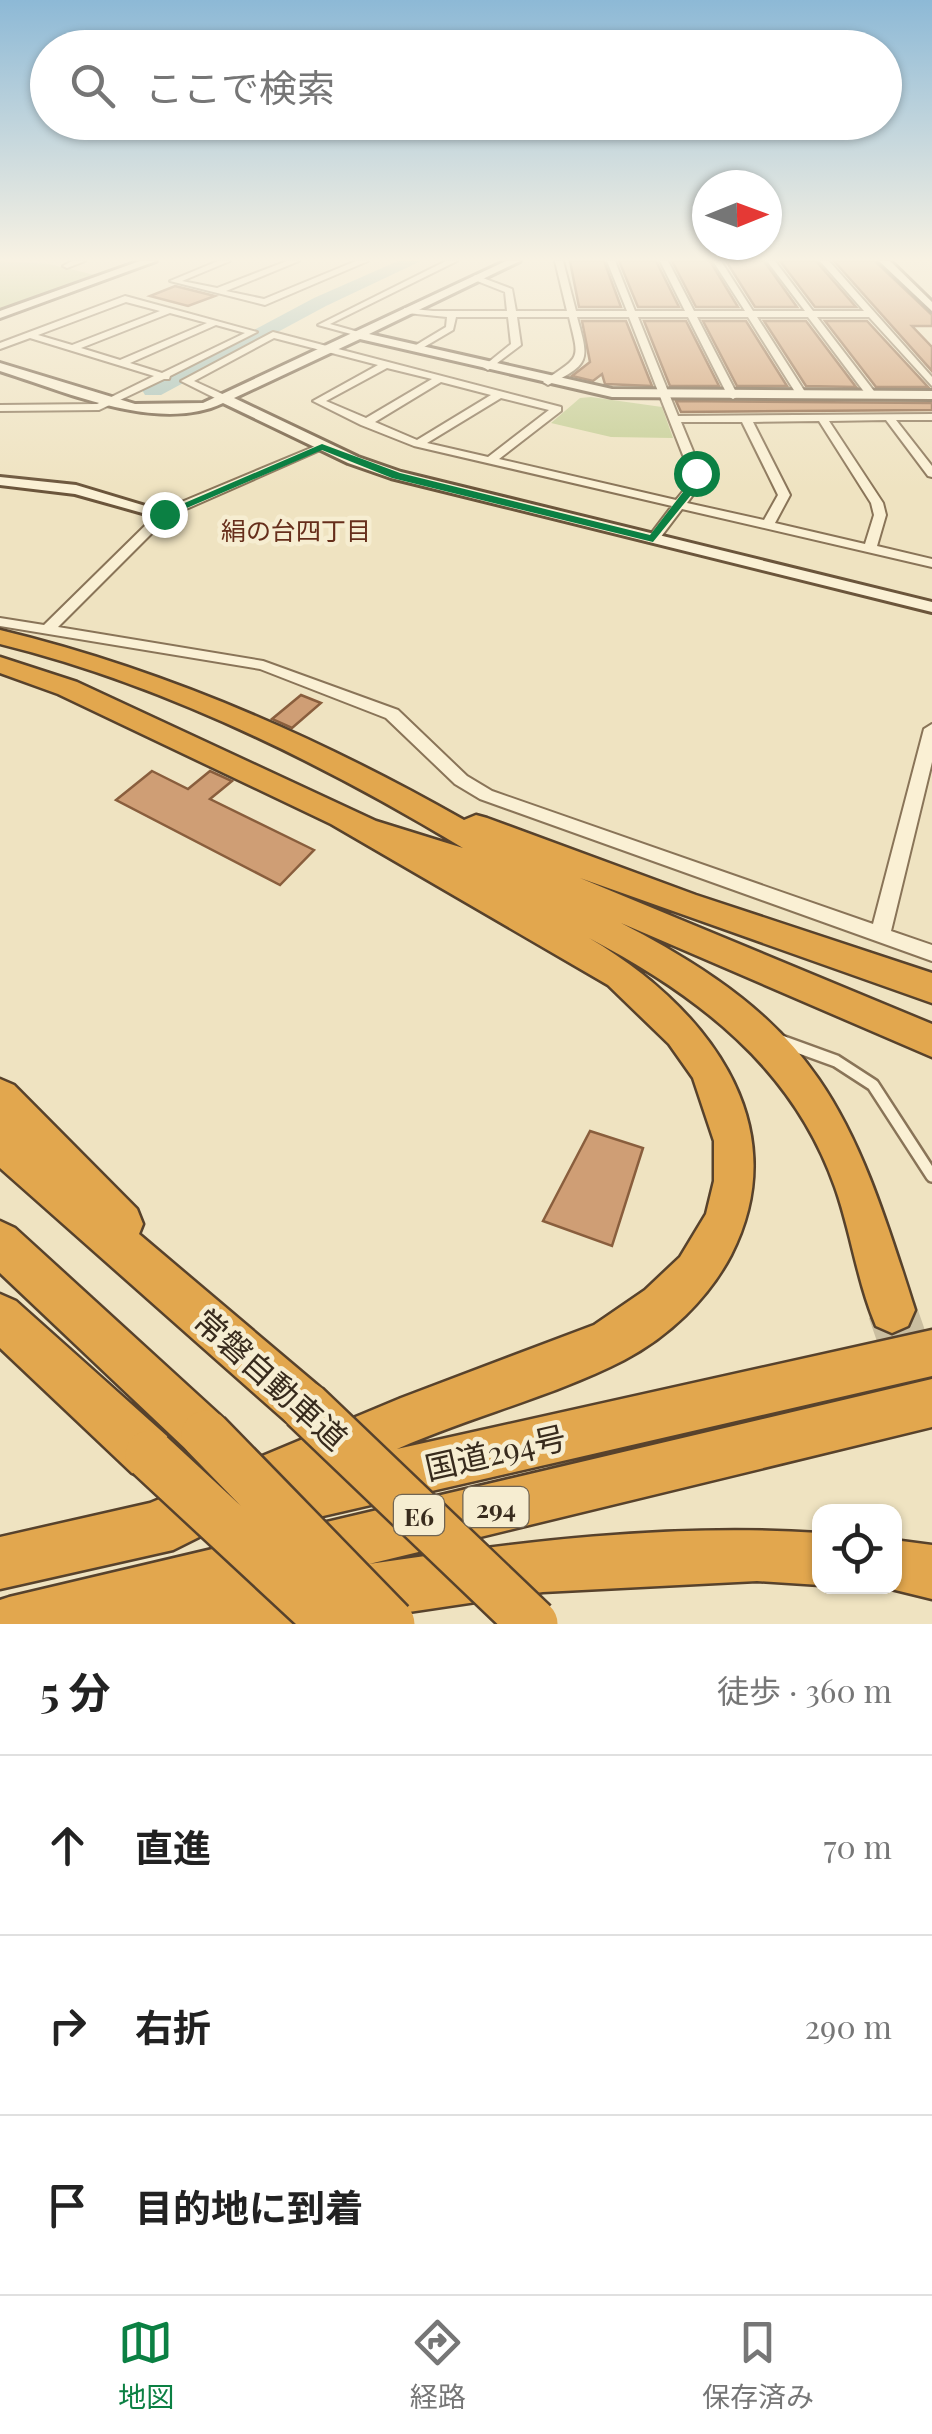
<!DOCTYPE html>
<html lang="ja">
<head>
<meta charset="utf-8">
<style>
  body { margin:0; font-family:"Playfair Display","Noto Sans JP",serif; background:#f2f2f2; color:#222 }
  .controls { position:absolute; right:30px; bottom:30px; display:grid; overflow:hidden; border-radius:20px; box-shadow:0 2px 8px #0004 }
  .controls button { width:90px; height:90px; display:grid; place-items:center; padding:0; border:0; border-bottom:2px solid #e0e0e0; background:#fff; color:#222; font:50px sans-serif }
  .compass { position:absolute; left:692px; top:170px; width:90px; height:90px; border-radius:50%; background:#fff; box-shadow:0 2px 8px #0004; rotate:89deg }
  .stop { position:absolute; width:30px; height:30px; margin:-22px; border:8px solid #0b8043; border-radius:50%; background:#fff }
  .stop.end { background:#0b8043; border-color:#fff; box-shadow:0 2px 10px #0008 }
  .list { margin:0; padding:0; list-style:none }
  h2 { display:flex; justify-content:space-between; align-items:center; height:130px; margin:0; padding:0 40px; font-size:42px }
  h2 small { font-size:32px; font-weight:400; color:#767676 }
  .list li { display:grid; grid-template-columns:65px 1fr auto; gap:30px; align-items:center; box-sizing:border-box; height:180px; padding:0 40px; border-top:2px solid #e0e0e0 }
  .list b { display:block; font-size:38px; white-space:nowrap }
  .list em { font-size:32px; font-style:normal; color:#767676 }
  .icon { flex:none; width:55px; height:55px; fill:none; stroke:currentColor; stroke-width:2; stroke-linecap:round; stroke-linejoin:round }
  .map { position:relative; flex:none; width:932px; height:1624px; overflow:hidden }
  .search { position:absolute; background:#fff; box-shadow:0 2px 8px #0004; left:30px; right:30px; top:30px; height:110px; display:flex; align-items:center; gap:25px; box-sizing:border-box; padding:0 35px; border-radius:55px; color:#767676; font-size:38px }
  .sheet { height:670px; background:#fff }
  nav { display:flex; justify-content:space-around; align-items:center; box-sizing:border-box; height:140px; border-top:2px solid #e0e0e0; background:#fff; font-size:28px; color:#767676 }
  nav a { display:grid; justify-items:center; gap:5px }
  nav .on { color:#0b8043 }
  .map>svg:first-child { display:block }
  .green { fill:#c5ce95 }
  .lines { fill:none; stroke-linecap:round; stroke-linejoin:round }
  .river { fill:#a4c1ba; fill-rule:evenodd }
  .building { fill:#cf9e75; stroke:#895e3d; stroke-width:2.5 }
  .highway-tunnel { stroke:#cabea0; stroke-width:49; stroke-dasharray:49 24; stroke-linecap:butt }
  .lane-casing { stroke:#897458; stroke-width:16 }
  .street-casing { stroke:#897458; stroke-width:4 }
  .secondary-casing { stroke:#6b553b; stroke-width:6 }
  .highway-casing { stroke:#57422c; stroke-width:5 }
  .lane { stroke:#faf0d4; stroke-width:11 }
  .street { fill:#faf0d4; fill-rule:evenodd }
  .secondary { fill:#faf0d4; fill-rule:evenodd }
  .highway { fill:#e2a74e; fill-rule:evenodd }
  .highway-bridge-casing { stroke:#57422c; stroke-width:54; stroke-linecap:butt }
  .highway-bridge { stroke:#e2a74e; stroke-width:49 }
  .route { fill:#0b8043 }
  .labels { text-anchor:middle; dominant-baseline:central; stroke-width:9; stroke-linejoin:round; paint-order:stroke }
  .far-neighbourhood-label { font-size:25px; fill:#662e1b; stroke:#f6edd1 }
  .shield { fill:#f6edd1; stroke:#716553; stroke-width:2.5 }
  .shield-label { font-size:25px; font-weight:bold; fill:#382b1d }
  .near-street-label { font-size:32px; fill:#382b1d; stroke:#f6edd1 }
</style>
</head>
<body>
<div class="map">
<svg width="932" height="1624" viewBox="0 0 932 1624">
  <rect width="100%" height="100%" fill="#efe3c1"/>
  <path class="green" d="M0 261 49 264 99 276 0 309Z
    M591 397 662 407 673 438 611 437 551 423 580 398Z"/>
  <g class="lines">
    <path class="river" d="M398 261H421L326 306 161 395H145L142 390 314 298Z"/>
  </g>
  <path class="building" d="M570 261H604L621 307H579Z
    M619 261H656L679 307H638Z
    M672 261H710L738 307H696Z
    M726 261H764L797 307H755Z
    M780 261H816L856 307H815Z
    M834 261H875L932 315V326H912L932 347V371Z
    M175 286 215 296 188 306 150 296Z
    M582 321H626L652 386 605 384 602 374 593 381 572 376 590 362Z
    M644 321H686L719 386H670Z
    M703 321H746L787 386H737Z
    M764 321H806L856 387 806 386Z
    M825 321H867L928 387H876Z
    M676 401 932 403V410L681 412Z
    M301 695 321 703 292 728 272 719Z
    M152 771 188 789 210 771 232 781 210 799 314 850 280 885 116 800Z
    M590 1131 643 1148 612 1246 543 1221Z"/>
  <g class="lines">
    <path class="highway-tunnel" d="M892 1310 932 1425"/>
    <defs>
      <path id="lane" d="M781 1041 836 1061 873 1085 932 1176"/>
      <path id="street" d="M72 261H85L67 268 63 266Z
        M218 261H230L182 281 217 288 287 261H299L226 291 264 299 356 261H368L265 305 170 281Z
        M446 261H457L330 324 362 333V337L318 325Z
        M555 261H563L576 311H627L607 261H615L635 311H685L660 261H668L694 311H745L713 261H721L753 311H805L767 261H775L813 311H864L820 261H829L932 377V386L869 317H817L877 395 872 398 868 397 808 317H757L807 395 802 398 797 395 748 317H697L738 396 733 399 728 396 688 317H638L678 416 932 414V420H896L932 466V477L928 476 886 420 829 421 883 503 886 515 877 546 932 559V567L682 509 657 542H649L647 539 672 506 414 446 361 425 313 401 378 365 274 338 194 381 231 398V402H223L181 381 273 332 561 407V411L499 459 676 500 689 484 690 473 629 317H577C589 360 591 364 548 385L543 382 545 380C582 355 579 360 569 317H517L521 345 488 370 483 367 485 365 511 344 508 317H456L453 330 419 350 411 348 446 327 447 317 407 313 404 308 433 311H507L505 292 472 279 475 275 512 289 516 311H567ZM387 368 432 379 366 418 326 401ZM441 382 491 395 417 440 375 422ZM501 398 549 410 488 457 427 443ZM819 421 871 503 874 515 865 544 775 523 790 495 753 422ZM681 422H742L778 495 764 520 687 503 701 484 702 473Z
        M125 296 257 332 170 376 169 379H164L99 410 0 411V405L97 404 154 376 30 338 0 349V343ZM126 302 160 311 72 345 38 335ZM170 313 207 323 120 360 81 348ZM216 325 245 333 162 373 130 363Z
        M318 445 327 447 168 517 58 627 263 661 398 710 467 776 492 791 873 924 924 729 932 724V762L891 931 932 945V961L480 799 455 784 386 718 260 669 0 626V618L44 625 160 511Z"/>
      <path id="secondary" d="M140 261H156L0 318V311Z
        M506 261H520L369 334 612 389 932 391V399L612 397 360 339 234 398 358 457 401 472 932 602V612L391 478 348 463 223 403C159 434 64 391 0 371V363L135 404 203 403Z
        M879 261H890L932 302V311Z
        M0 477 76 485 172 514 164 519 75 494 0 485Z"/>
      <path id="highway" d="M0 630C162 669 320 738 464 820L476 815 487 818 696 895 932 973V1003L580 878 932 1024V1057L621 923C819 1025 851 1107 915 1310L908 1326 892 1333 876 1326C857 1281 851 1232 835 1187 793 1067 697 995 589 938 702 1004 799 1121 731 1255 708 1299 668 1337 624 1360 552 1397 471 1416 397 1449L932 1330V1376L262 1530 244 1522 241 1516 173 1550 0 1589V1537L150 1503 401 1398 594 1325 645 1290 680 1257 706 1214 714 1181V1141L693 1078 669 1044 608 985 331 824 58 694 0 673V657L77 682 376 821 463 848C320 762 162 684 0 644Z
        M0 1079 14 1085 137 1209 143 1224 139 1234 322 1389 329 1406 322 1423 305 1430 288 1423 0 1168Z
        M0 1221 15 1228 223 1418 231 1435 223 1452 206 1460 189 1452 0 1273Z
        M0 1294 16 1301 168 1437 175 1455 168 1473 150 1480 132 1473 0 1348Z
        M932 1379V1427L369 1564C518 1542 668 1523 820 1533V1585L757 1581 543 1592 328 1624H0V1600L9 1597Z
        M894 1540 932 1545V1599L879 1586H894Z"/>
    </defs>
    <use href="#lane" class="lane-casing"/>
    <use href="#street" class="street-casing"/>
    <use href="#secondary" class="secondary-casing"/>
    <use href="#highway" class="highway-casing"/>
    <use href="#lane" class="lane"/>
    <use href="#street" class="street"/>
    <use href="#secondary" class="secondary"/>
    <use href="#highway" class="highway"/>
    <defs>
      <path id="highway-bridge" d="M305 1406 533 1624
        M206 1435 390 1624
        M150 1455 332 1624"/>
    </defs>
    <use href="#highway-bridge" class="highway-bridge-casing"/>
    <use href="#highway-bridge" class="highway-bridge"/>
  </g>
  <linearGradient id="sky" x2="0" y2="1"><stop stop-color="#8db9d6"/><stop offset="0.53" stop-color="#f8f2e3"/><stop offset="1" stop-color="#f8f2e3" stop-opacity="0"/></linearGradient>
  <rect width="932" height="489" fill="url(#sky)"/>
  <path class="route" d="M322 444 400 473 650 535 690 483 692 470 701 473 700 484 653 542 392 478 322 450 168 516 159 514Z"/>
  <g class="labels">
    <g class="far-neighbourhood-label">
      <text x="296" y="529">絹の台四丁目</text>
    </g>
    <g class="shield">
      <rect x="463.5" y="1487" width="65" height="40" rx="8"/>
      <rect x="394" y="1495" width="50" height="40" rx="8"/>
    </g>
    <g class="shield-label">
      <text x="496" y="1507">294</text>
      <text x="419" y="1515">E6</text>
    </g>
    <g class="near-street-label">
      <text transform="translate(272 1378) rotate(42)">常磐自動車道</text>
      <text transform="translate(495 1451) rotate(-13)">国道294号</text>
    </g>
  </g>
</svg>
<div class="controls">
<button><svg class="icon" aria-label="locate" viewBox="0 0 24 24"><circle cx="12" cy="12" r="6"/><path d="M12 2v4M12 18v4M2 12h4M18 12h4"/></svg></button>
</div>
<svg class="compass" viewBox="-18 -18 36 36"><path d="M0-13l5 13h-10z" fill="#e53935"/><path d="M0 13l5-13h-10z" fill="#767676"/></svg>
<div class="stop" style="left:696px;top:473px"></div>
<div class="stop end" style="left:164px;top:514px"></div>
<div class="search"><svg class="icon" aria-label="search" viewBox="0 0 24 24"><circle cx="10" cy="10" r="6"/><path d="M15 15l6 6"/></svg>ここで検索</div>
</div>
<section class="sheet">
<h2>5 分<small>徒歩 · 360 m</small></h2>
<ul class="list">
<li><svg class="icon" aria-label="ahead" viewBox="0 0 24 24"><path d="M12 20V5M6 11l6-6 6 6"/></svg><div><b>直進</b></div><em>70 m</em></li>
<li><svg class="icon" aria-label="right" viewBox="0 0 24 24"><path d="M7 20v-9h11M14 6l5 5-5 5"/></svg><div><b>右折</b></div><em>290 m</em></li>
<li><svg class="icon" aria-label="arrive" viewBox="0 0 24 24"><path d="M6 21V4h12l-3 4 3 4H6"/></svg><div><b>目的地に到着</b></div></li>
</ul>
</section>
<nav>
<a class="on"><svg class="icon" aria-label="map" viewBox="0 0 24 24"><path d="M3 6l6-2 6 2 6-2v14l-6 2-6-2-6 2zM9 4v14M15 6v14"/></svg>地図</a>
<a><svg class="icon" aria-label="directions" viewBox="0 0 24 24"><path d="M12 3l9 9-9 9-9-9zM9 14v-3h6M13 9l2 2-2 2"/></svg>経路</a>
<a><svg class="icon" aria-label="saved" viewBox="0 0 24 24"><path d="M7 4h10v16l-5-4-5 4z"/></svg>保存済み</a>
</nav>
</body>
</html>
